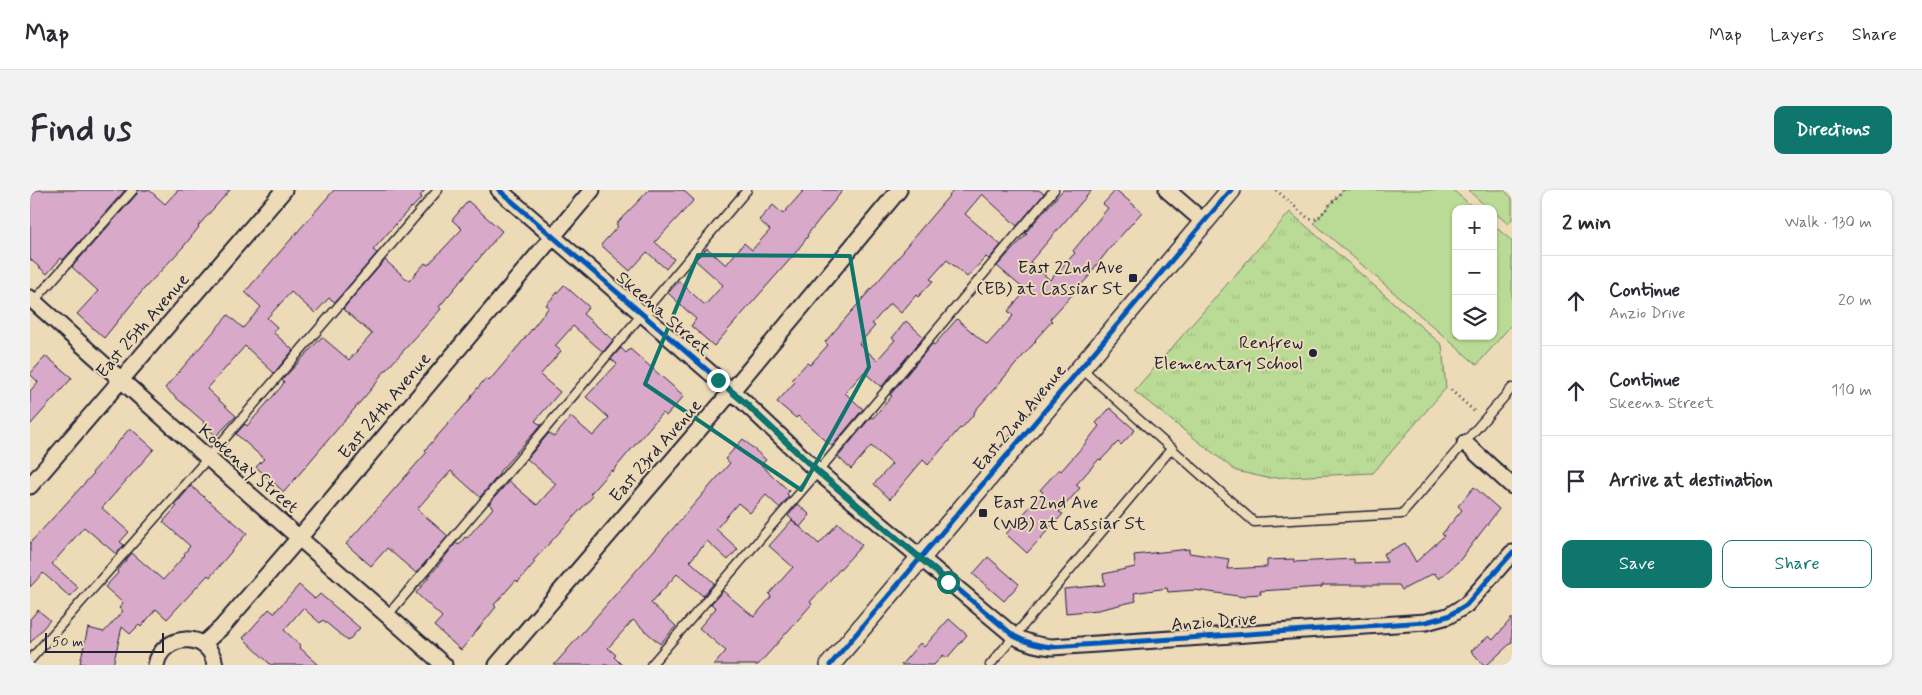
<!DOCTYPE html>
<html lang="en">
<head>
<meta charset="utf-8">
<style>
  body { margin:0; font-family:Mynerve,sans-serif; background:#f2f2f3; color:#2b2b33 }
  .controls { position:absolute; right:15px; top:15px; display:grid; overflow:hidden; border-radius:10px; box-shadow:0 1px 4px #0004 }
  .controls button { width:45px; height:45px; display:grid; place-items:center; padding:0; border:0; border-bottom:1px solid #e1e1e2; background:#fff; color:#2b2b33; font:25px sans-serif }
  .scale { position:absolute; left:15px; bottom:12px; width:119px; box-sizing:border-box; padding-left:5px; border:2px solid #22223b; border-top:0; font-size:14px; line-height:18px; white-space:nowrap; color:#22223b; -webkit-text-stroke:4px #eddbb8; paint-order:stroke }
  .stop { position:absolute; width:15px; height:15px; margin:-11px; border:4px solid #0f766e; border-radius:50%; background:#fff }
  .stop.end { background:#0f766e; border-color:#fff; box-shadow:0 1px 5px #0008 }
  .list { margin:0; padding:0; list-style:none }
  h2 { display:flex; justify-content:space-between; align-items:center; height:65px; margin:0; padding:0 20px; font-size:21px }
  h2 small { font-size:16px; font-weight:400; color:#7c7c81 }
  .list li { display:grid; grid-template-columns:32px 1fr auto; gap:15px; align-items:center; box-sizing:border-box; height:90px; padding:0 20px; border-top:1px solid #e1e1e2 }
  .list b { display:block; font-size:19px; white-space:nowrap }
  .list p { margin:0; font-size:16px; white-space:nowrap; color:#7c7c81 }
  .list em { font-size:16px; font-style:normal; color:#7c7c81 }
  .actions { display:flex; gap:10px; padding:15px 20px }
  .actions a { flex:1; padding:11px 0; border:1px solid #0f766e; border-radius:10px; text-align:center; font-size:18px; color:#0f766e }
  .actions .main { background:#0f766e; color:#fff }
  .icon { flex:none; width:28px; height:28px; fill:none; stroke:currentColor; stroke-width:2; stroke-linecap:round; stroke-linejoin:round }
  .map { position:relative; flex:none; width:1482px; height:475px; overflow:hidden; border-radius:10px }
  header { display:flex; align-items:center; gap:30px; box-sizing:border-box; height:70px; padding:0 25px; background:#fff; border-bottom:1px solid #e1e1e2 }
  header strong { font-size:24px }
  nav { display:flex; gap:28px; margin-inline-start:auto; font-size:18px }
  .intro { display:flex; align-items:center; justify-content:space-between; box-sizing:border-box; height:120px; padding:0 30px }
  h1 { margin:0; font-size:35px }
  .button { padding:12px 22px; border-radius:10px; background:#0f766e; color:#fff; font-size:18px; font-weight:700 }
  main { display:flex; gap:30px; padding:0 30px }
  aside { flex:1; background:#fff; border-radius:10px; box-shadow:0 1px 4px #0004 }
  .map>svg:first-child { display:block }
  .grass { fill:url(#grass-tufts); stroke:#6e7e68 }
  .green { fill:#badb95; stroke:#6e7e68 }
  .building { fill:#d9a9ca; stroke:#22223b }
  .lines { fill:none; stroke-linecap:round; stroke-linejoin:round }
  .service-casing { stroke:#22223b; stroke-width:11 }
  .minor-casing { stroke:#22223b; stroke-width:19 }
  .tertiary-casing { stroke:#22223b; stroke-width:22 }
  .path { stroke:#22223b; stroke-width:3; stroke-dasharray:1 4; stroke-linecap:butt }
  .service { stroke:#eddbb8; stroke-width:8 }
  .minor { stroke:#eddbb8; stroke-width:15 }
  .tertiary { stroke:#eddbb8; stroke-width:19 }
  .cycleway-casing { stroke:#eddbb8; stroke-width:8 }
  .cycleway { stroke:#0057b8; stroke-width:5 }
  .route { stroke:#0f766e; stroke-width:6 }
  .marked { fill:none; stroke:#0f766e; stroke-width:4; stroke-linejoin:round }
  .poi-dot { fill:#22223b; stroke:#eddbb8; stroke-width:2 }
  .labels { text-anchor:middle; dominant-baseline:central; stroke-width:4; stroke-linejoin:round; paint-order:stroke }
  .poi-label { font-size:18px; fill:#22223b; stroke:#eddbb8; text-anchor:end }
  .street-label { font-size:18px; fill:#22223b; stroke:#eddbb8 }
</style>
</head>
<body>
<header>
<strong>Map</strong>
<nav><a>Map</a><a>Layers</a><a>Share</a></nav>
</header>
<div class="intro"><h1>Find us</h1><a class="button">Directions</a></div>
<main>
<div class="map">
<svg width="1482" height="475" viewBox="0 0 1482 475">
  <defs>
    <pattern id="grass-tufts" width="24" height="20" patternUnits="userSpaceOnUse" patternTransform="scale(1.25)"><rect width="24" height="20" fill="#badb95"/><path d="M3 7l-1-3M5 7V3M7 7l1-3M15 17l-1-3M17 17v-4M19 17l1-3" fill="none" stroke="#a0bc81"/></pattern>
  </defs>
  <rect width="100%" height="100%" fill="#eddbb8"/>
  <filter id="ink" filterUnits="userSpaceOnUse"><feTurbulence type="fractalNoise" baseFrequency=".02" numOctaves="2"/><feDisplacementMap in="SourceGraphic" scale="10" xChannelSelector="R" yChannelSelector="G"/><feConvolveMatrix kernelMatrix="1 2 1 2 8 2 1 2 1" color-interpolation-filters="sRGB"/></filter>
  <g filter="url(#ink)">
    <path class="grass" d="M1260 22 1412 155 1416 198 1343 283 1237 288 1206 281 1104 201Z"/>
    <path class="green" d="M1313 0H1423L1445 19H1426V146H1463V35L1482 51V134L1447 175 1284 33Z
      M1438 0H1474L1482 8V29L1478 34 1463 21V19H1459Z"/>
    <path class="building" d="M7 0H95L33 70 31 68 17 84 0 69V7Z
      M108 0H119L135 14 148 0H200L168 36 169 37 154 56 114 99 74 148 47 124 68 101 42 77 107 4Z
      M304 0H395L390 6 392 7 382 18 381 17 343 60 347 63 305 112 299 108 285 123 261 102 237 128 247 137 243 142 263 160 244 183 215 156 177 199 206 226 186 246 173 234 174 232 135 198 198 125 213 138 231 117 215 102Z
      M619 0H653L664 10 625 52 644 69 636 79 617 62 600 81 571 55 588 36 586 34Z
      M774 0H813L777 45 778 46 763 66 684 156 661 136 666 129 638 103 649 91 675 115 693 95 665 70 677 58 696 75 714 53 722 60 740 40 729 30 743 15 753 24Z
      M924 0H1009L1014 4 987 36 952 4 935 24 971 55 959 69 956 67 937 87 917 70 900 89 903 91 888 107 886 105 871 123 860 113 842 134 845 136 829 154 847 170 865 150 862 148 876 131 894 147 851 197 834 182 815 203 833 219 802 256 768 226 766 228 747 212 765 192 762 189 777 173 780 175 798 155 795 152 874 61 873 60Z
      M1033 0H1062L1000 72 1020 90 1045 63 1043 61 1078 18 1073 14 1086 0 1112 22 1080 58 1061 82 1062 83 1020 129 1022 131 1005 150 1006 151 944 222 945 223 931 239 930 238 898 275 893 270 860 309 844 294 862 274 841 256 821 279 808 267 841 227 843 228 862 206 860 205 902 154 904 155 927 129 957 155 983 126 978 121 996 101 967 76 997 44 995 43Z
      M438 11 472 41 409 117 411 119 347 190 348 191 254 302 226 277 234 269 206 244 215 234 217 236 251 197 254 192 252 190 292 147 319 170 342 144 313 119 355 70 379 91 395 73 398 75 432 39 422 30Z
      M534 95 559 117 553 124 583 150 573 162 543 136 525 156 531 161 510 185 530 202 505 231 511 235 469 282 470 283 450 307 421 281 402 302 387 319 418 346 386 383 357 358 341 376 316 354 397 262 395 260 442 207 441 206 456 188 459 191 491 153 519 117 516 115Z
      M591 158 596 163 600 159 654 206 636 226 632 223 582 282 581 280 560 304 563 306 503 371 505 372 488 392 486 390 464 415 466 417 431 460 404 436 412 427 386 403 426 353 429 355 435 347 437 348 463 318 459 314 479 291 507 315 526 294 497 269 519 243 524 247 541 227 563 246 579 228 556 207 587 174 581 169Z
      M16 166 42 188 0 235V201L8 192 0 184Z
      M1080 218 1105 240 1091 255 1088 252 1071 270 1069 269 1046 295 1050 298 1029 322 1033 324 997 363 976 344 1013 302 1010 300 1029 279 1031 281 1054 255 1069 236 1066 233Z
      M100 238 124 259 72 318 99 342 90 352 94 355 86 364 54 337 22 374 48 397 40 407 13 383 0 397V353L63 284 62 283Z
      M713 249 736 270 731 275 759 301 757 304 759 306 750 318 736 305 720 323 708 313 686 339 708 359 698 370 677 351 660 371 684 393 673 406 647 384 621 413 646 436 630 454 603 430 578 458 586 465 584 467 592 475H524L700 273 695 269Z
      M161 296 217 343 180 387 178 385 137 429 126 419 111 437 109 435 100 444 92 437 83 475H59L50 473 58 438 74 442 93 421 89 418 93 413 75 397 88 383 87 381 102 363 133 390 155 365 154 364 160 356 133 332 147 316 145 315Z
      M1444 297 1469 319 1430 370 1409 389 1404 383 1372 400 1369 395H1292V397L1230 401 1231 404 1215 405V407L1165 400 1138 402 1137 398 1104 403 1106 411 1068 420 1036 423 1034 399 1075 395 1073 384 1105 377 1104 365 1159 359V363L1199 369 1197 379 1237 377V370L1264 369V372L1324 369V373L1357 372 1353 364 1375 353 1386 372 1414 346 1412 344 1432 320 1428 316Z
      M768 314 780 325 770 337 758 326Z
      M762 330 789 354 808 333 832 355 780 412 782 414 728 475H684L696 461 669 438 686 418 681 414 693 401 724 427 741 407 739 404 763 377 739 356Z
      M958 367 989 394 974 411 943 384Z
      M269 395 285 409 290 404 330 438 318 451 293 430 290 433 273 418 254 440 270 455 269 457 289 475H241L213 448 239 419 244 423Z
      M8 420 20 430 0 453V429Z
      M1482 428V452L1457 475H1454L1441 461 1459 446 1463 450Z
      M919 429 937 445 917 468 913 465 904 475H871L890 453 894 457Z"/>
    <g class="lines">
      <defs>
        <path id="service" d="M3 112 103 0
          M1052 179 1224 332 1372 324 1482 198
          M357 426 717 0
          M0 470 178 268 408 0
          M621 475 781 290 1024 0
          M960 475 1142 258"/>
        <path id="minor" d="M469 0 714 212 787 281 984 446C997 453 1008 456 1022 457L1396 432 1418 426 1436 415 1482 363
          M1137 0 1174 32
          M0 108 178 268 414 475
          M1435 253 1482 296
          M0 296 254 0
          M173 454 192 437 281 334 562 0
          M126 475C132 443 180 440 185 475
          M467 475 690 215 869 0"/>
        <path id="tertiary" d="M800 475 1201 0"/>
      </defs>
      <use href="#service" class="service-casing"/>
      <use href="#minor" class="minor-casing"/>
      <use href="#tertiary" class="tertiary-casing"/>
      <path class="path" d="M1246 0 1278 28 1284 30 1289 27 1313 0
        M1421 200 1446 223"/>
      <use href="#service" class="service"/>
      <use href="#minor" class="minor"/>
      <use href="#tertiary" class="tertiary"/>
      <defs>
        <path id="cycleway" d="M469 0 714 212 787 281 984 446C997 453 1008 456 1022 457L1396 432 1418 426 1436 415 1482 363
          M800 475 1201 0"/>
      </defs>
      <use href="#cycleway" class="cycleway-casing"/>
      <use href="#cycleway" class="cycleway"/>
    </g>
  </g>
  <g class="lines" filter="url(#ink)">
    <path class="route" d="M688 190 714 212 787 281 918 392"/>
  </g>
  <path class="marked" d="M668 65 820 66 839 177 771 300 615 194Z"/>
  <g class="poi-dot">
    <rect x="1098" y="83" width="10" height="10" rx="2.5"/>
    <circle cx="1283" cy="163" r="5"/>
    <rect x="948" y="318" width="10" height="10" rx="2.5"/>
  </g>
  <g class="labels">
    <g class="poi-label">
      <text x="1093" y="78">East 22nd Ave<tspan x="1093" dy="21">(EB) at Cassiar St</tspan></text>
      <text x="1273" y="153">Renfrew<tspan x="1273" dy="21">Elementary School</tspan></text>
      <text x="963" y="313" text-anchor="start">East 22nd Ave<tspan x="963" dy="21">(WB) at Cassiar St</tspan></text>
    </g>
    <g class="street-label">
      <text transform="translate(633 124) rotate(41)">Skeena Street</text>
      <text transform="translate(113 136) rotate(-49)">East 25th Avenue</text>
      <text transform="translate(355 216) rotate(-50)">East 24th Avenue</text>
      <text transform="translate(990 228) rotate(-50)">East 22nd Avenue</text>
      <text transform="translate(626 261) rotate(-49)">East 23rd Avenue</text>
      <text transform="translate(218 279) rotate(41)">Kootenay Street</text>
      <text transform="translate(1184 432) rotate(-4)">Anzio Drive</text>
    </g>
  </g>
</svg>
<div class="controls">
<button>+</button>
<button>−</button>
<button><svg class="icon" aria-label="layers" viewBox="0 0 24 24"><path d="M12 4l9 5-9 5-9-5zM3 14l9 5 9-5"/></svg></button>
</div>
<div class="scale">50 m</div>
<div class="stop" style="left:918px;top:392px"></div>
<div class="stop end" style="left:688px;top:190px"></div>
</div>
<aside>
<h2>2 min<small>Walk · 130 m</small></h2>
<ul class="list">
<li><svg class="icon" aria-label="ahead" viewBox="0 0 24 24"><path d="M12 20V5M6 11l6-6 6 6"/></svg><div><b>Continue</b><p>Anzio Drive</p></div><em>20 m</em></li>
<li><svg class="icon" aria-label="ahead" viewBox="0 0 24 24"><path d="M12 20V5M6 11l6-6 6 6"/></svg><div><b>Continue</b><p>Skeena Street</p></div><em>110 m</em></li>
<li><svg class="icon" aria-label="arrive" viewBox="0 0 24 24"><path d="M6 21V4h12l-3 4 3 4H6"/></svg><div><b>Arrive at destination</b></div></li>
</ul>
<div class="actions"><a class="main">Save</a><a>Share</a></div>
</aside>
</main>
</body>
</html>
